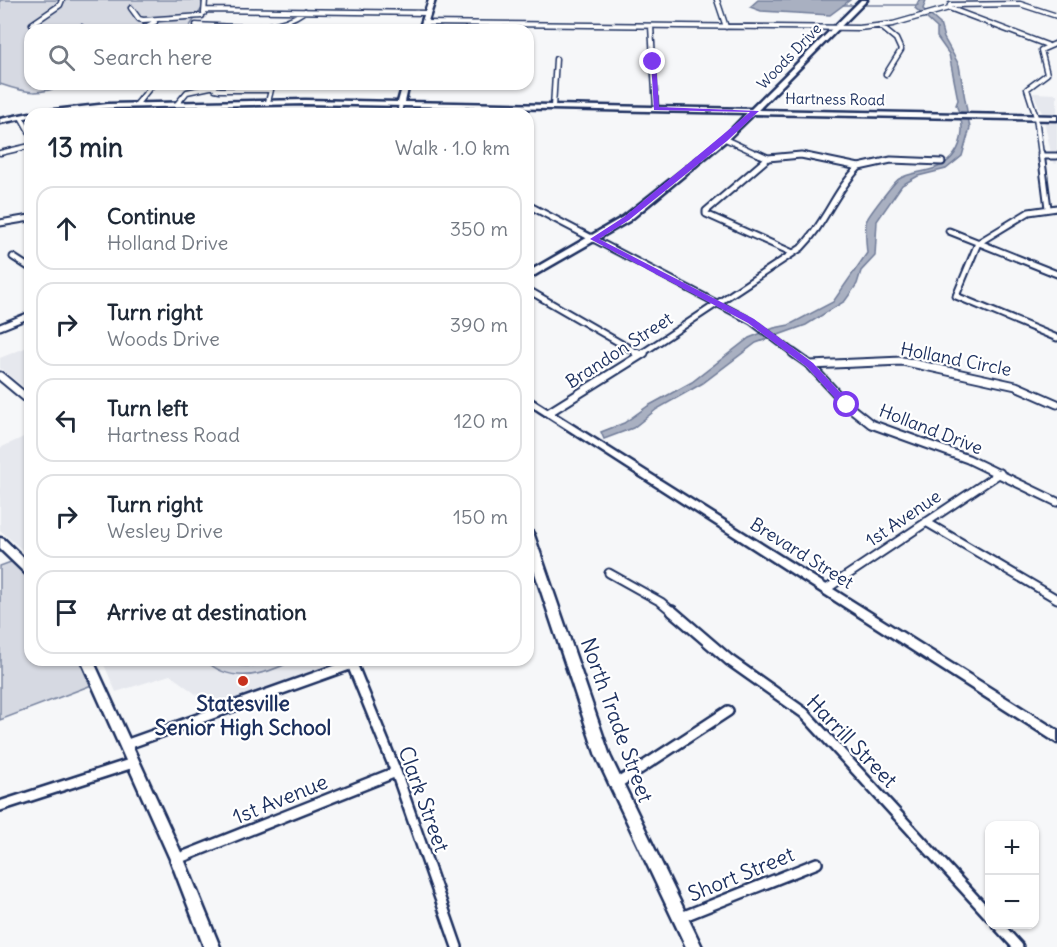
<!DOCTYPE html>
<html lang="en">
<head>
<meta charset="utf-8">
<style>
  body { margin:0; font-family:Delius,sans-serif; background:#f2f2f3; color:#1f2937 }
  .controls { position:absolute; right:18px; bottom:18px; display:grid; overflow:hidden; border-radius:12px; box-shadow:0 2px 4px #0004 }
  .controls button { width:54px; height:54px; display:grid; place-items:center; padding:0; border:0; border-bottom:2px solid #e0e1e3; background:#fff; color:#1f2937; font:30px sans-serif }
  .stop { position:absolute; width:18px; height:18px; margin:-14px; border:4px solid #7c3aed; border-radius:50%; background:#fff }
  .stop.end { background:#7c3aed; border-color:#fff; box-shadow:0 2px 6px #0008 }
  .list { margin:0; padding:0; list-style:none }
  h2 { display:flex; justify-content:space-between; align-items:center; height:78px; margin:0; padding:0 24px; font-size:26px }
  h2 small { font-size:20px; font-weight:400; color:#747a83 }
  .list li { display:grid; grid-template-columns:39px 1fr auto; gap:18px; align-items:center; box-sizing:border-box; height:84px; margin:0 12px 12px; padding:0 12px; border:2px solid #e0e1e3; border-radius:18px }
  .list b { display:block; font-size:22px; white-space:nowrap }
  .list p { margin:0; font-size:20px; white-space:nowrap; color:#747a83 }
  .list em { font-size:20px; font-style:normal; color:#747a83 }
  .icon { flex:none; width:33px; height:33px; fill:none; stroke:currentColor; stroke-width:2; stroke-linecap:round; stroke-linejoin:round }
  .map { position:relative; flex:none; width:1057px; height:947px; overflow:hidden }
  .search { position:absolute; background:#fff; box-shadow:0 2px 4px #0004; left:24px; top:24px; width:510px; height:66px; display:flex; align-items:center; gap:15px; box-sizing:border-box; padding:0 21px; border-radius:18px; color:#747a83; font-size:22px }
  .panel { position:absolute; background:#fff; box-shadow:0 2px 4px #0004; left:24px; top:108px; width:510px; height:558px; border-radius:18px }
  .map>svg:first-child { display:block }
  .built { fill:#e6e8ee }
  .green { fill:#d6d9e2; stroke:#7884a0; stroke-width:1.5 }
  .water { fill:#a9b0c1; stroke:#707c99; stroke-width:1.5 }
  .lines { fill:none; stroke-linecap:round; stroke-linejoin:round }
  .stream { stroke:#707c99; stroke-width:1.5 }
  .street-far3-casing { stroke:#1b2f5e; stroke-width:7 }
  .street-far2-casing { stroke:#1b2f5e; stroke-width:9 }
  .street-far1-casing { stroke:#1b2f5e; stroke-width:11 }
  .street-casing { stroke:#1b2f5e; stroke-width:14 }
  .secondary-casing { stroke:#1b2f5e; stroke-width:5 }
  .street-far3 { stroke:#fff; stroke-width:4 }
  .street-far2 { stroke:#fff; stroke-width:5 }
  .street-far1 { stroke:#fff; stroke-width:7 }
  .street { stroke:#fff; stroke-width:9 }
  .secondary { fill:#fff; fill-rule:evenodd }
  .route { fill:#7c3aed }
  .poi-dot { fill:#c8321e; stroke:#fff; stroke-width:2 }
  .labels { text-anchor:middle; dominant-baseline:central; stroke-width:4.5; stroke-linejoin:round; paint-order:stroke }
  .far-street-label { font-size:15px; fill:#1b2f5e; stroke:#fff }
  .street-label { font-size:18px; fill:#1b2f5e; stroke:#fff }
  .near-poi-label { font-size:21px; font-weight:bold; fill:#1b2f5e; stroke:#fff }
  .near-street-label { font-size:21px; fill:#1b2f5e; stroke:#fff }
</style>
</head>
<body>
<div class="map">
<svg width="1057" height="947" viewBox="0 0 1057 947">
  <rect width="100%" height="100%" fill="#f6f7f9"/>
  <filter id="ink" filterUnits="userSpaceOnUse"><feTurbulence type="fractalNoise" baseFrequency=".0167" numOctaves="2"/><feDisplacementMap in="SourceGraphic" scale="12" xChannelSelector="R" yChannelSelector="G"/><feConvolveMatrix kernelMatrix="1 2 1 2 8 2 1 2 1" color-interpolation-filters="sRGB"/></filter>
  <g filter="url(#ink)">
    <path class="built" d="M1033 93 1057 94V164L1053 163 1043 115Z
      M30 346V392L0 368V358Z
      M30 434V557L0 530V448Z
      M102 660H362L248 703 204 700 170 675 116 692Z"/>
    <path class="green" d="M0 0H201L203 7 187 30H30V84H68C39 95 29 94 0 84Z
      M19 559 30 577V660H83L97 683 0 720V566Z
      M205 660C220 660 232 666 247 666 263 666 276 660 294 660 266 675 231 685 205 660Z"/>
    <path class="water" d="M758 0H850L830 15 761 11 750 7Z
      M919 0H926L923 9 940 24 944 38 959 65 970 128 962 156 946 169 918 176 902 185 877 221 875 256 861 271 857 284 845 301 806 325 756 343 703 383 657 409 633 428 604 439 601 432 624 423 648 406 692 382 749 338 774 328 789 325 833 302 867 253C866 243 865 232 866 222 867 217 894 182 899 179 909 173 919 173 929 170 961 162 969 132 956 105L958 100 949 54 937 37V28L915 8Z"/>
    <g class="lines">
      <path class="stream" d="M843 5H918"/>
      <defs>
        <path id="street-far3" d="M717 0 726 27
          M131 8 139 19 143 20 202 16
          M949 8 1047 45
          M205 10 428 13
          M204 13 205 0
          M424 23 859 28 893 24 949 8 950 5 1020 4 1057 16
          M32 24 60 5 62 0
          M196 25C233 26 273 34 305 11
          M651 26 656 109
          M880 26 896 39 901 50 886 74
          M81 27 82 30
          M147 30 145 27 155 22
          M215 84V89L220 90H271L268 102
          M177 104 187 92 215 86
          M136 105 153 84
          M553 107 556 59
          M399 114 401 103
          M21 117 30 133
          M725 139 760 155
          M0 153 30 146
          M1041 155 1036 117 1027 89 1047 74 1041 50 1057 43"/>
        <path id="street-far2" d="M757 153 768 158 801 155 859 167 891 160 942 162
          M1041 153 1048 208
          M1041 156H1057
          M768 158 706 211V214L793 253
          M528 205 751 321 795 354
          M1057 208 1029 212 978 243 956 296 1057 338
          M0 223 30 218
          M949 231 1057 274
          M13 257 30 268
          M528 290 639 354
          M0 327 30 315
          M641 354 801 248C825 224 835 191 859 167"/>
        <path id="street-far1" d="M636 353 640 355
          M793 353 810 365 847 405 871 424 968 459 1057 502
          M810 365 902 361 1016 386 1057 404
          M0 376 30 401
          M548 413 644 353
          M926 522 1057 599
          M609 573 661 602 674 613
          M825 590 1000 473"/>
        <path id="street" d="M672 611 729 660 804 713 990 916
          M125 745 352 664 396 772 457 947
          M615 785 728 711
          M0 806 133 763
          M177 859 396 772
          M679 918 817 863
          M997 924 1018 947"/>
        <path id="secondary" d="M429 0H435L425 30H419Z
          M861 0H867L758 110 1057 116V120L754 114 727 140 629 221 528 279V272L623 217 723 138 747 113 305 104 108 108 54 114H30V117L0 123V119L30 113 33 114 36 112 108 104 305 100 398 102 403 84H409L405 102 751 109Z
          M528 397 1057 730V743L528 404Z
          M528 531 532 532 534 535 610 756 702 947H686L596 756 528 552Z
          M0 538 4 539 30 564V575L26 574 0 549Z
          M81 660H93L184 859 220 947H204L170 859Z"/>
      </defs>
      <use href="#street-far3" class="street-far3-casing"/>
      <use href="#street-far2" class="street-far2-casing"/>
      <use href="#street-far1" class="street-far1-casing"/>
      <use href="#street" class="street-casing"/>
      <use href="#secondary" class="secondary-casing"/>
      <use href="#street-far3" class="street-far3"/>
      <use href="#street-far2" class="street-far2"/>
      <use href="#street-far1" class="street-far1"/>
      <use href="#street" class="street"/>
      <use href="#secondary" class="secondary"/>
    </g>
  </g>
  <path class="route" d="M653 61 656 62 659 107 759 111 727 141 629 220 599 239 754 319 813 363 850 403V407H843L807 367 748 323 590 239 624 217 750 112 654 110 651 62Z"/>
  <circle class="poi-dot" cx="243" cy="681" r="6"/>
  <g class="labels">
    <g class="far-street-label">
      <text transform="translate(789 56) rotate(-46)">Woods Drive</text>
      <text transform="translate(835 99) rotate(1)">Hartness Road</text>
    </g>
    <g class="street-label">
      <text transform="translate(619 350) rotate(-33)">Brandon Street</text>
      <text transform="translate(956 359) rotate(11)">Holland Circle</text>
      <text transform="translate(931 429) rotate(21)">Holland Drive</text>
      <text transform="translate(903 518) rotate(-34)">1st Avenue</text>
      <text transform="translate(802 553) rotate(32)">Brevard Street</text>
    </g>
    <g class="near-poi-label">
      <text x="243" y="703">Statesville<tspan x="243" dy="24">Senior High School</tspan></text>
    </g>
    <g class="near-street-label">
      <text transform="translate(617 720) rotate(70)">North Trade Street</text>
      <text transform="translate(852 741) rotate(46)">Harrill Street</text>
      <text transform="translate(280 799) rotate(-22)">1st Avenue</text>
      <text transform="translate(424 799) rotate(70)">Clark Street</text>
      <text transform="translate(741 874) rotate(-22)">Short Street</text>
    </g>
  </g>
</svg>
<div class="controls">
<button>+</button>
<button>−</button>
</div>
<div class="stop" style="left:847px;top:405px"></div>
<div class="stop end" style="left:653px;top:62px"></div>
<div class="search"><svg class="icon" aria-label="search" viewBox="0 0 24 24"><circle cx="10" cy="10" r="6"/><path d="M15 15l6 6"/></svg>Search here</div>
<section class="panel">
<h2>13 min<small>Walk · 1.0 km</small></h2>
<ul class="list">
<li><svg class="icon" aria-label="ahead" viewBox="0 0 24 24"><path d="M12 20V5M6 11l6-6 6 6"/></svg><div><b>Continue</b><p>Holland Drive</p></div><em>350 m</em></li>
<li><svg class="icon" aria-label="right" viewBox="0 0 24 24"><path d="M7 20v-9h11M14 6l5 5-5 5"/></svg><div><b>Turn right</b><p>Woods Drive</p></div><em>390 m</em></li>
<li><svg class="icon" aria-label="left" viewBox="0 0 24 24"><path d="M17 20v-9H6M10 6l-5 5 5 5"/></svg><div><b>Turn left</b><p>Hartness Road</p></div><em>120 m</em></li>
<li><svg class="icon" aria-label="right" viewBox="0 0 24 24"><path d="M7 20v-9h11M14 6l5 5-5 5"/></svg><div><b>Turn right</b><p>Wesley Drive</p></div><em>150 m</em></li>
<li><svg class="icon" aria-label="arrive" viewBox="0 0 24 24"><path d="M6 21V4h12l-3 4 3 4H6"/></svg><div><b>Arrive at destination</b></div></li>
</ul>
</section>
</div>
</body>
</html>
